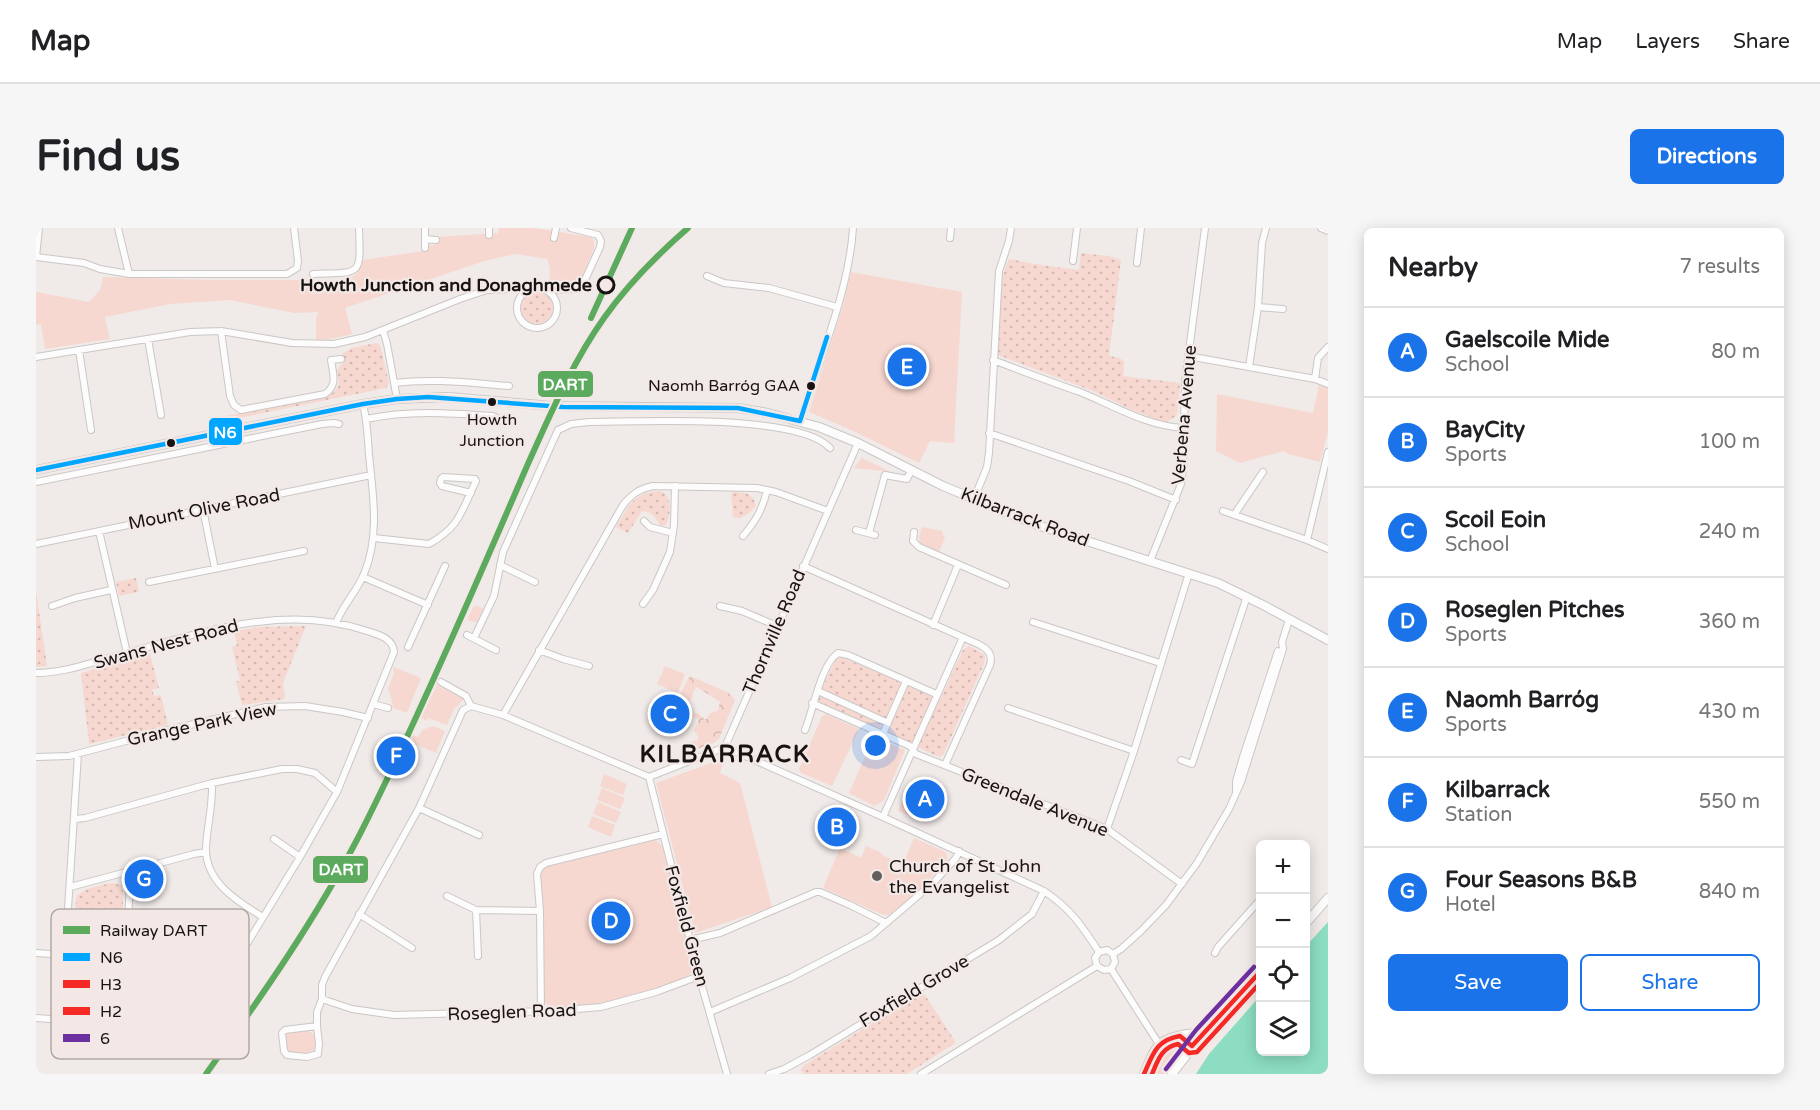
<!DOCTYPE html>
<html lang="en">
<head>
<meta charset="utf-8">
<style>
  body { margin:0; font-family:"Varela Round",sans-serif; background:#f6f6f6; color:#202124 }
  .controls { position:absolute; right:18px; bottom:18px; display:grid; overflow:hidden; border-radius:9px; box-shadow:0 3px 15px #0003 }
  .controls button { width:54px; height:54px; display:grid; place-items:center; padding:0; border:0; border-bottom:2px solid #e0e0e0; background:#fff; color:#202124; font:30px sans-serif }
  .you { position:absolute; left:840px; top:518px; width:21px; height:21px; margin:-15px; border:4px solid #fff; border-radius:50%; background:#1a73e8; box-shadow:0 0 0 9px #1a73e833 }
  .badge { display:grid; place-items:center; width:39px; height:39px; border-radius:50%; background:#1a73e8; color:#fff; font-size:20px; font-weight:700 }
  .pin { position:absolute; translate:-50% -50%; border:3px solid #fff; box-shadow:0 2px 6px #0006 }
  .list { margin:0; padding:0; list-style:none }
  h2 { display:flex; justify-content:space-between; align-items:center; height:78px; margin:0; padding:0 24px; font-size:26px }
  h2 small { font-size:20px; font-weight:400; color:#757577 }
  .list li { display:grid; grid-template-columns:39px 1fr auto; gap:18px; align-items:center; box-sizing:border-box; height:90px; padding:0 24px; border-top:2px solid #e0e0e0 }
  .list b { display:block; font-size:22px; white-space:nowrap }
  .list p { margin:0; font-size:20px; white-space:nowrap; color:#757577 }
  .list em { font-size:20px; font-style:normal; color:#757577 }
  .actions { display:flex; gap:12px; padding:18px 24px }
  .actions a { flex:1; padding:14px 0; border:2px solid #1a73e8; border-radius:9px; text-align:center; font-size:21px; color:#1a73e8 }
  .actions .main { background:#1a73e8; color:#fff }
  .icon { flex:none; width:33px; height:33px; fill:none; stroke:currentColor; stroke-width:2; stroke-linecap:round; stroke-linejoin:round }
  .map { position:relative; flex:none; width:1292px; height:846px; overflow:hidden; border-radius:9px }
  header { display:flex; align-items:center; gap:36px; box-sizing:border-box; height:84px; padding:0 30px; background:#fff; border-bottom:2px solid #e0e0e0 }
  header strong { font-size:28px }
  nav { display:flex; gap:33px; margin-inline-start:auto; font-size:21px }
  .intro { display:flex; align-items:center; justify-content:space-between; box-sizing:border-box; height:144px; padding:0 36px }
  h1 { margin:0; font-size:42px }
  .button { padding:15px 27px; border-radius:9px; background:#1a73e8; color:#fff; font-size:21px; font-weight:700 }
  main { display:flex; gap:36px; padding:0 36px }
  aside { flex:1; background:#fff; border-radius:9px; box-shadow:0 3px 15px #0003 }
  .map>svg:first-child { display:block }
  .grass { fill:#f7d8d0 }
  .forest { fill:url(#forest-crowns) }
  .park { fill:url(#park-dots) }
  .water { fill:#8cddc2 }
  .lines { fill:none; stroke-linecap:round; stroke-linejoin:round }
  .minor-casing { stroke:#cac7c5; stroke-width:8 }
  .major-casing { stroke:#cac7c5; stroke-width:10 }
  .minor { stroke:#fdfcfc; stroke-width:6 }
  .major { stroke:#fdfcfc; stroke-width:8 }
  .bus-1-casing { stroke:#f3e8e5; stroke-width:9 }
  .bus-2-casing { stroke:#f3e8e5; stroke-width:9 }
  .bus-3-casing { stroke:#f3e8e5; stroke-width:9 }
  .bus-4-casing { stroke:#f3e8e5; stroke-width:9 }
  .bus-1 { stroke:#00a6ff; stroke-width:4.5 }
  .bus-2 { stroke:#f52a26; stroke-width:4.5 }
  .bus-3 { stroke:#f52a26; stroke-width:4.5 }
  .bus-4 { stroke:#6c30a1; stroke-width:4.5 }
  .rail-1-casing { stroke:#f3e8e5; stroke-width:10 }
  .rail-1 { stroke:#5caa5e; stroke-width:6 }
  .stop-dot { fill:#f3e8e5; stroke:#161312; stroke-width:3 }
  .bus-dot { fill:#161312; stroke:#f3e8e5; stroke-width:2 }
  .poi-dot { fill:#625e5d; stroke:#f3e8e5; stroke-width:2 }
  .labels { text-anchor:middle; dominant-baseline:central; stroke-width:4.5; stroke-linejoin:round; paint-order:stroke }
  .bus-label { font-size:16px; fill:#161312; stroke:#f3e8e5; text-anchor:end }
  .stop-label { font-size:18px; font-weight:bold; fill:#161312; stroke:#f3e8e5; text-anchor:end }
  .street-label { font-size:18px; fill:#161312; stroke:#f3e8e5 }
  .poi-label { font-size:18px; fill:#161312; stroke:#f3e8e5; text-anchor:start }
  .district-label { font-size:24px; font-weight:bold; letter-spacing:1.5px; fill:#161312; stroke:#f3e8e5 }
  .key { fill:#f3e8e5; stroke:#b1a8a6; stroke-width:1.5 }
  .key-label { font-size:16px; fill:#161312 }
  .line-badge { stroke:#f3e8e5; stroke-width:2 }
  .badge-label { font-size:16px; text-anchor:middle; font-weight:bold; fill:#fff }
</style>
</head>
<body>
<header>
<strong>Map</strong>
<nav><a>Map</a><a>Layers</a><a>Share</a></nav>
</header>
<div class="intro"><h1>Find us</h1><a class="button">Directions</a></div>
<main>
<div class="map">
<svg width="1292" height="846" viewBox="0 0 1292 846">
  <defs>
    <pattern id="forest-crowns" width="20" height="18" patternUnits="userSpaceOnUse" patternTransform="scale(1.5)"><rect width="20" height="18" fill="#f7d8d0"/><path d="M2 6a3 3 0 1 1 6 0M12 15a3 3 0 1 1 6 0" fill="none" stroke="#d3b8b2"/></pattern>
    <pattern id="park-dots" width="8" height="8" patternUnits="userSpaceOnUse" patternTransform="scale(1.5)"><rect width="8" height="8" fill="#f7d8d0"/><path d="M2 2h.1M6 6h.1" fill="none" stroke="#d3b8b2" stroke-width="1.8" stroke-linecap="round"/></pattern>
  </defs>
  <rect width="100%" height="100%" fill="#f0eae8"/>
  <path class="grass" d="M463 0H498L555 9 558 13V20L545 52 538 58 513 59 514 40 511 31 480 26 448 33 309 80 316 106 290 112H280V91L282 84 258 85 194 72 134 76 69 89 74 111 9 121 5 96 0 97V64L53 74 64 62 67 49 177 52H311C321 47 325 43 326 32L388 23 391 18 399 17V9L462 5Z
    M815 44 926 64 918 215 894 213 883 235 813 201 773 184 807 78Z
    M1283 157 1292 160V204L1284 234 1252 226 1247 223 1204 235 1180 223 1181 166 1277 185Z
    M826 230 855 244 818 240Z
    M886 299 906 303 907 307 909 309 903 324 884 316 883 309Z
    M439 377 446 380 447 381 441 394 433 393 432 390 438 378Z
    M629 438 649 446 642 465 621 456Z
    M358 439 385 450 371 485 357 480 354 465 352 461 358 445 357 441Z
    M401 457 428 471 418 481 411 497 392 490 391 493 385 490Z
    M790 486 823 501 796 558 765 545 763 541 786 488Z
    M397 498 409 503 400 525 374 514 377 507 382 509 386 502Z
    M838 509 869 522 848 572 838 578 813 565Z
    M689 530 684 545 704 555 736 679 659 705 620 555Z
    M568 546 591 556 587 567 564 558Z
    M566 560 589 570 584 581 561 572Z
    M868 569 892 579 887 593 862 583Z
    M562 574 585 584 580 595 557 586Z
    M556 588 579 597 575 609 552 599Z
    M878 610 908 623 911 627V632L883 662 855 686 852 687 845 686 787 660 804 620 825 630 830 618 846 625V627L857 632 856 644 862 647Z
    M620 612 626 618 656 739 654 746C614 769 563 777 517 780L511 777 508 772 505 647 506 641 510 639Z
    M270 802C280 805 283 815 277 823 270 827 257 827 250 822V806L252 804Z
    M1142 813 1144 821 1129 846H1115C1121 832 1125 814 1142 813Z"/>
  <path class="forest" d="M654 448 693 465 699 472 683 511 678 515 650 525 647 523 646 518 648 515H653L662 512V509L658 502 662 495V491L654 487 656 484 663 486 669 492 675 485 682 482 684 474 661 459 658 462 656 470 653 473 644 472 645 465Z"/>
  <path class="park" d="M1045 25 1072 28 1085 32 1073 128 1083 130 1088 133 1087 148 1144 155 1141 187 1131 194 1125 193 1094 181 1057 163 962 127 961 122C964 93 960 58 973 31L1005 37 1043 42Z
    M485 80a16 16 0 1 1 32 0a16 16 0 1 1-32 0Z
    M340 115 343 116 345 120 352 151 353 155 350 160 183 194 184 190 190 188 293 168C305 159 304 156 301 142L308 134 306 126 316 120Z
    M623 263 629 265C636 274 634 287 630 297L624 298C621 290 615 283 606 283L592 305 580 299C593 278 597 265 623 263Z
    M698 264C711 265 717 265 720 278L712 286 704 290 697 289 695 265Z
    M100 350 103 364 83 368 80 354Z
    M0 363 11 438 0 439Z
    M270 398 247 455 249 471 206 477 200 454 204 452 196 419 201 417 198 403 225 399Z
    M933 418 948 426 949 429 948 436 907 527 903 529 785 475 781 471 800 431 806 429 904 472 927 422Z
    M114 426 123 460 116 462 118 468 125 467 132 497 53 516 45 445Z
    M76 655 85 657 87 664V689L86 702 82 707V725L42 721 37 714 40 670C47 659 64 658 76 655Z
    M884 766 889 767 919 813 918 816 871 846H768L765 842 767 838Z"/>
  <path class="water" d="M1292 694V846H1160L1173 826 1224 768V824H1270V718Z"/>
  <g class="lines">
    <defs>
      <path id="minor" d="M82 0 93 46
        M1285 0 1292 3
        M453 7V0
        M518 10 520 0
        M914 10 915 0
        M389 11 400 12
        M389 20V0
        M0 29 48 35 64 41 93 46H251L261 40 262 33 258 0
        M0 29 3 0
        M1037 33 1041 0
        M1101 35 1105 0
        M277 46C325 44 325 50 323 0
        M671 48 688 55 733 60 801 79
        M481 80a20 20 0 1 1 40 0a20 20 0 1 1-40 0Z
        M512 62 539 61 548 54 564 19 565 13 562 7 535 0
        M1222 79 1247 81
        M347 102 351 116 361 171
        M185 103 194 168 198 177 205 182 289 166C302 157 297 146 295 132L305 131
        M112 111 125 187
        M43 122 55 202
        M1152 128 1279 151 1292 156
        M0 129 154 104 185 103 256 115 298 116 329 109 424 71 451 62 497 60
        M957 132C986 143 1015 154 1044 164 1079 178 1110 198 1148 200
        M1213 139 1222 79 1226 15 1230 0
        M1279 151 1282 130 1292 119
        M358 155C396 150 435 155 473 158
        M330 191C373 182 413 185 457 188L466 193
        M764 193C783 133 813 63 817 0
        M953 205 1093 253 1140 272
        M0 254 286 196 298 195 303 196
        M938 271 951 239 953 225 963 43 973 13 975 0
        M167 281 179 341
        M1187 283 1271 312 1292 321
        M1198 287 1227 244
        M608 293 614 299 637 305
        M820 302 839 307
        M63 303 91 425
        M878 304 877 313 883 319 970 357
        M833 305 849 247 871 251 875 243
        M707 308C719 294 727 281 731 262
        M338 310 393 316C425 298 425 283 440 253L439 251 407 249 405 251 404 255 406 258 435 265
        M1271 312 1292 224
        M0 316 335 247
        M1114 333 1145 256 1147 239 1149 154 1169 0
        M464 337 499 354
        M767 338 942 416C952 421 957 426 954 437L909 537
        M327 349 392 377
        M113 354 268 323
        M607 376 617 362 634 324 638 297 639 258
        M16 378 39 370 75 362
        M684 378 706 383 741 398
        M997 394 1124 435
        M300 395C307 377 321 363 328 346 344 308 337 267 333 227 332 210 331 192 327 176
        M897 397 922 337
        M431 407 460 422
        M438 410 458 368 467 324 522 202 535 196 553 194C602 194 762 185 794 220
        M372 419 409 338
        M503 422 527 431 553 438
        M0 445C28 445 53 435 80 428 162 406 247 374 331 403 343 407 357 410 358 424L301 564 264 629 212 714 198 730 191 734 181 737 0 725
        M405 454 430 468 435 478
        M782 463 852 495
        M776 475 874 518 880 526 1071 601 1146 656
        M337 476 352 480
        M435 478 467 487 613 549
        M972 480 1098 523
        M467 487 587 277C596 266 603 261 617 258L721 260 740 264 792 283
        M769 502C777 483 785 436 802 425L812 427 900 466
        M847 506 870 453
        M689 519 847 589 1008 663C1035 681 1046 698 1063 724
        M0 529 33 528 120 505 230 479 269 478 307 484 332 490
        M1145 532 1156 536 1211 368
        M613 549 689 519 822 215
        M613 549 663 748 691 846
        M176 555C177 577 171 598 170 620 169 654 202 674 227 689
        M1200 562V553L1207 529 1242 423
        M383 580 443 607
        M847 589 927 409
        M39 591 49 590 176 555 246 541H261L279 545 301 564
        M1071 601 1098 523 1153 345
        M238 611 264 629
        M34 659 158 626 170 624
        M411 668 440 682
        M159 686 158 694 160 735
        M323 686 376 720
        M91 710 94 655 92 644
        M654 712 684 705 780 664H784L814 677 850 695
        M1063 724 1071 722 1077 726 1079 734 1075 741
        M1063 724 1059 730 1061 738 1068 742 1075 741
        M1179 725 1182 719 1224 672
        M1077 726 1085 721 1105 703 1130 677 1161 635 1193 581 1205 554 1247 421 1246 414 1253 392
        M29 727 42 526
        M442 728 440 682 504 683
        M1075 741 1123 816
        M286 771 316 781 358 787 516 783 565 779 620 764 663 748
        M505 784 504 683 501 646 504 639 510 635 627 606
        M674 784 754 750 835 708 897 655 920 630 923 623
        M0 790 180 803
        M85 796 88 731
        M281 798 283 816 282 826 271 829 251 827 248 823 246 805 249 802 281 798V784L286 771V757L289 749 383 580 427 482 435 478
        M733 846 748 841 774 827 963 712 996 686 1008 663
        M885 846 1061 738"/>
      <path id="major" d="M0 242 327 176 361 171 412 169 516 178 702 180 732 185 783 199 822 215 907 258 1001 297 1182 355 1227 377 1292 412
        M1270 695 1292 670
        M1108 846C1117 826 1118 813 1142 808 1151 806 1156 804 1166 807
        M1136 846 1166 807 1224 744"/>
    </defs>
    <use href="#minor" class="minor-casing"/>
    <use href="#major" class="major-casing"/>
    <use href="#minor" class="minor"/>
    <use href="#major" class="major"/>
    <defs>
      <path id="bus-1" d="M764 193 791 109
        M0 242 327 176 361 171 392 169 527 179 702 180 764 193"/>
      <path id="bus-2" d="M1108 846C1117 826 1120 812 1144 808L1156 818 1224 744"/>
      <path id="bus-3" d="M1116 846C1122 832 1126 819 1142 816L1153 825 1161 824 1224 755"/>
      <path id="bus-4" d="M1130 841 1160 802 1218 739"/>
    </defs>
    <use href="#bus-1" class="bus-1-casing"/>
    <use href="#bus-2" class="bus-2-casing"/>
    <use href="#bus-3" class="bus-3-casing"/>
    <use href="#bus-4" class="bus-4-casing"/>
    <use href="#bus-1" class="bus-1"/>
    <use href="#bus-2" class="bus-2"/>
    <use href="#bus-3" class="bus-3"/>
    <use href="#bus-4" class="bus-4"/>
    <defs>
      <path id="rail-1" d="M555 90 596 0
        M170 846C225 769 280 691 324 606 353 549 380 490 406 432 435 368 463 303 491 238 514 187 536 135 568 90 592 56 621 27 652 0"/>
    </defs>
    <use href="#rail-1" class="rail-1-casing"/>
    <use href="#rail-1" class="rail-1"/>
  </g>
  <circle class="stop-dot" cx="570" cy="57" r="8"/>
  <g class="bus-dot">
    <circle cx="775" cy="158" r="5"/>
    <circle cx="456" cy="174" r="5"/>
    <circle cx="135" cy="215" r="5"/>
  </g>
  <circle class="poi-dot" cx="841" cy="648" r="6"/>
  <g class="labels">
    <g class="bus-label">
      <text x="764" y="158">Naomh Barróg GAA</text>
      <text x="456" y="192" text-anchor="middle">Howth<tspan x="456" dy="21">Junction</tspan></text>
    </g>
    <g class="stop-label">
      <text x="556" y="57">Howth Junction and Donaghmede</text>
    </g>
    <g class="street-label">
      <text transform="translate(1148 187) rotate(-85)">Verbena Avenue</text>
      <text transform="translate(168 281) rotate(-11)">Mount Olive Road</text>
      <text transform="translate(989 289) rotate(21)">Kilbarrack Road</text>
      <text transform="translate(738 404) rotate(-67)">Thornville Road</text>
      <text transform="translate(130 416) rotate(-15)">Swans Nest Road</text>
      <text transform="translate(166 496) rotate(-12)">Grange Park View</text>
      <text transform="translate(999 574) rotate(22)">Greendale Avenue</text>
      <text transform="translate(651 698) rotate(75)">Foxfield Green</text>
      <text transform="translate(878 763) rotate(-31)">Foxfield Grove</text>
      <text transform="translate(476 784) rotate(-2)">Roseglen Road</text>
    </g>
    <g class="poi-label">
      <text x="853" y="638">Church of St John<tspan x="853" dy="21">the Evangelist</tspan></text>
    </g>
    <g class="district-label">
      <text x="689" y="526">KILBARRACK</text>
    </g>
  </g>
  <rect x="15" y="681" width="198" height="150" rx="9" class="key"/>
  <rect x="27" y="698" width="27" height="8" fill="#5caa5e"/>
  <rect x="27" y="725" width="27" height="8" fill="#00a6ff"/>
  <rect x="27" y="752" width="27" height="8" fill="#f52a26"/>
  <rect x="27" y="779" width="27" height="8" fill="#f52a26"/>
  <rect x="27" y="806" width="27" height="8" fill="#6c30a1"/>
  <g class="key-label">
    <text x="64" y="708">Railway DART</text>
    <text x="64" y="735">N6</text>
    <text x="64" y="762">H3</text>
    <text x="64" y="789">H2</text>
    <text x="64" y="816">6</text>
  </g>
  <g class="line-badge">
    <rect x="501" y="142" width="57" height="28" rx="6" fill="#5caa5e"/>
    <rect x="172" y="189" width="35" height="29" rx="6" fill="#00a6ff"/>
    <rect x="276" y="627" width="57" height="29" rx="6" fill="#5caa5e"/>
  </g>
  <g class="badge-label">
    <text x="529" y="162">DART</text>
    <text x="189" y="210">N6</text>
    <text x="305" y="647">DART</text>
  </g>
</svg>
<div class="controls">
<button>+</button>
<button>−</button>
<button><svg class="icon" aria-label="locate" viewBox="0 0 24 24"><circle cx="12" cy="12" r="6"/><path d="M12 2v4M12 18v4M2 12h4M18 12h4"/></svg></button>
<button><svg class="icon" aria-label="layers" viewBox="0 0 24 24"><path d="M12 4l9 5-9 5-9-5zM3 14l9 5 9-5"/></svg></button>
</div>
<div class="you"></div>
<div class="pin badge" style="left:889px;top:571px">A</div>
<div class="pin badge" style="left:801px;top:599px">B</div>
<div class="pin badge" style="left:634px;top:486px">C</div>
<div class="pin badge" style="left:575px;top:693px">D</div>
<div class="pin badge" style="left:871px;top:139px">E</div>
<div class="pin badge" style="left:360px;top:528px">F</div>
<div class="pin badge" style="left:108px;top:651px">G</div>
</div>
<aside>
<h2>Nearby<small>7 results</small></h2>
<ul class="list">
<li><span class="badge">A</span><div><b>Gaelscoile Mide</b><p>School</p></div><em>80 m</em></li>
<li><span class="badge">B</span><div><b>BayCity</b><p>Sports</p></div><em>100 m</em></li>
<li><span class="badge">C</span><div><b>Scoil Eoin</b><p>School</p></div><em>240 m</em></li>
<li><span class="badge">D</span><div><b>Roseglen Pitches</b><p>Sports</p></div><em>360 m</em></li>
<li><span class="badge">E</span><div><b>Naomh Barróg</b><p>Sports</p></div><em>430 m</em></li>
<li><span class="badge">F</span><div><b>Kilbarrack</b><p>Station</p></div><em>550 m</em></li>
<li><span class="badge">G</span><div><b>Four Seasons B&amp;B</b><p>Hotel</p></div><em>840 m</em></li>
</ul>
<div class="actions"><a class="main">Save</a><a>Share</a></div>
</aside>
</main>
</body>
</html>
